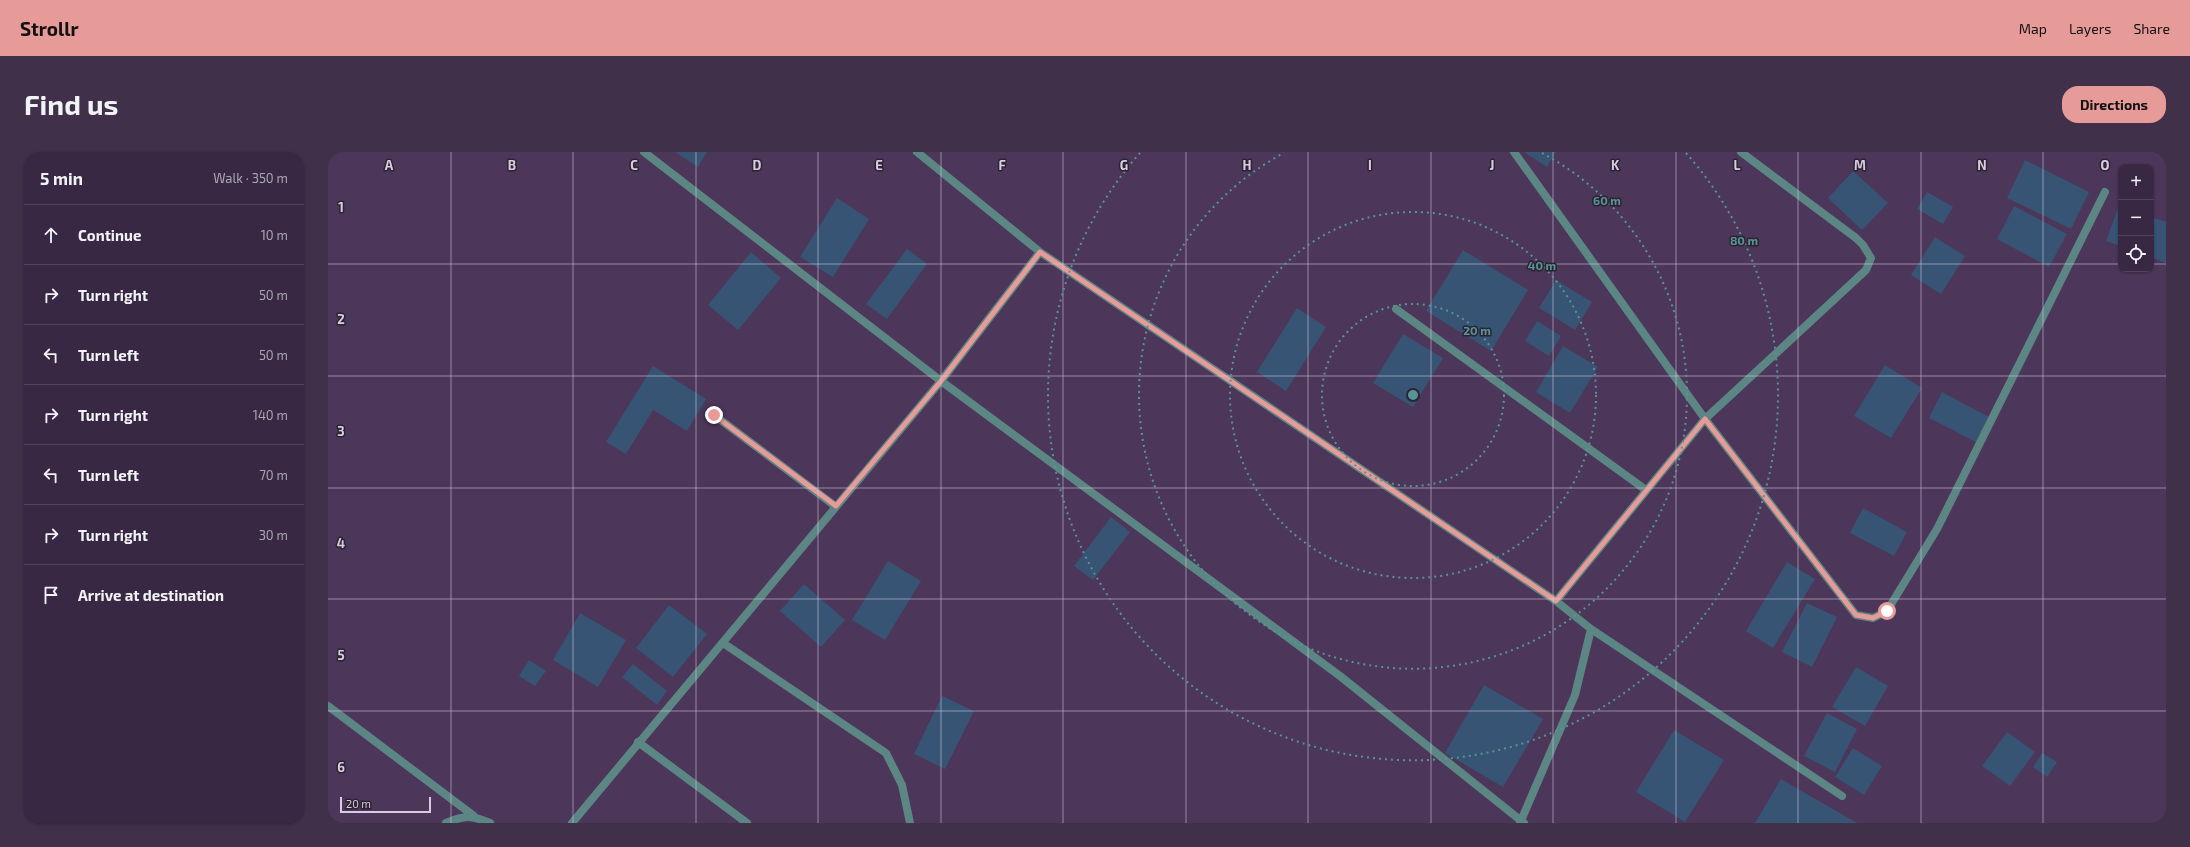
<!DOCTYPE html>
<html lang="en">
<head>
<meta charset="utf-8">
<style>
  body { margin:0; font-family:"Exo 2",sans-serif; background:#40304a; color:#f1f3f6 }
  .controls { position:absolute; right:12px; top:12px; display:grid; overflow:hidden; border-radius:8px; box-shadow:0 1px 3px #0004 }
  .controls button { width:36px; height:36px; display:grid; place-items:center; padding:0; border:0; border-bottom:1px solid #53445c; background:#392843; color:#f1f3f6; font:20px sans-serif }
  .scale { position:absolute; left:12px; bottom:10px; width:91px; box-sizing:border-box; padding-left:4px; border:2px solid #d9cce1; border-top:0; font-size:11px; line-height:14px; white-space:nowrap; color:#d9cce1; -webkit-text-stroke:3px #2c2333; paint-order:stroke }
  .stop { position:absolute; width:12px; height:12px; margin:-9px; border:3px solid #e69b98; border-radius:50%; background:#fff }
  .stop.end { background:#e69b98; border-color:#fff; box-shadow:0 1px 4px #0008 }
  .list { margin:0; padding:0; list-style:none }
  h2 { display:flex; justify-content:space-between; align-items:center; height:52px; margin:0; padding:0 16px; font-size:17px }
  h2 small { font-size:13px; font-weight:400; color:#aba6b2 }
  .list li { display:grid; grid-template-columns:26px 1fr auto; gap:12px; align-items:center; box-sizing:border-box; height:60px; padding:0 16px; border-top:1px solid #53445c }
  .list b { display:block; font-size:15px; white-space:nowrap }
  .list em { font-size:13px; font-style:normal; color:#aba6b2 }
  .icon { flex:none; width:22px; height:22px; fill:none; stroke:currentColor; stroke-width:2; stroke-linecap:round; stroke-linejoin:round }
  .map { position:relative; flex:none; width:1838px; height:671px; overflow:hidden; border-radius:16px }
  header { display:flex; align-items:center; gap:24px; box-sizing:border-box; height:56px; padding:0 20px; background:#e69b98; color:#111 }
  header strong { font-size:19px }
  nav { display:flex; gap:22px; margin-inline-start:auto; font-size:14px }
  .intro { display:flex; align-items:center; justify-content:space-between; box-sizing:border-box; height:96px; padding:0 24px }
  h1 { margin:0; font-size:28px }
  .button { padding:10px 18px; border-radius:16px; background:#e69b98; color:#111; font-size:14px; font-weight:700 }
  main { display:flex; gap:24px; padding:0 24px }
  aside { flex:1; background:#392843; border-radius:16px; box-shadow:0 1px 3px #0004 }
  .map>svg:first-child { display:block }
  .building { fill:#375474 }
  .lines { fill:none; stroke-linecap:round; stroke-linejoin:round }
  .minor { stroke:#5c8684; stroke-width:8 }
  .route { stroke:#e69b98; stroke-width:5 }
  .grid { fill:none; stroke:#d9cce1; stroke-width:1; stroke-opacity:0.55 }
  .ring { fill:none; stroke:#569496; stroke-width:2; stroke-dasharray:2 4 }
  .grid-label { font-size:13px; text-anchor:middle; font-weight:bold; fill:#d9cce1; stroke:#2c2333; stroke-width:3; stroke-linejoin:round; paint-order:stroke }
  .centre { fill:#569496; stroke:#2c2333; stroke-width:2 }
  .ring-label { font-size:12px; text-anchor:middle; font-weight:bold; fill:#569496; stroke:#2c2333; stroke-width:3; stroke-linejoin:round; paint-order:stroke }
</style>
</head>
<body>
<header>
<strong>Strollr</strong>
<nav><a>Map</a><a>Layers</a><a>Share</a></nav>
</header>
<div class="intro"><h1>Find us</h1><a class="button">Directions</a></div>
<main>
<aside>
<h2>5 min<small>Walk · 350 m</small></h2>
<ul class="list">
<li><svg class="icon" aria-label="ahead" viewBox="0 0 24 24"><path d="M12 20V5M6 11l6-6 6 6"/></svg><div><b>Continue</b></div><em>10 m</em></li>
<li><svg class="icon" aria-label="right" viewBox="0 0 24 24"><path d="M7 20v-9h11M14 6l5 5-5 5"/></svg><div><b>Turn right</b></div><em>50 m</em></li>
<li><svg class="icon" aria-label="left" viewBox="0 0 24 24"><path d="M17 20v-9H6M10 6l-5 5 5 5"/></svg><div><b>Turn left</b></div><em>50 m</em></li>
<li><svg class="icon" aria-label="right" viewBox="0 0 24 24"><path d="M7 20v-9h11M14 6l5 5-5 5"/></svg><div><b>Turn right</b></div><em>140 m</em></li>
<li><svg class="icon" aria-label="left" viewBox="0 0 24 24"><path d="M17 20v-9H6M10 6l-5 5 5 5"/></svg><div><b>Turn left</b></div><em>70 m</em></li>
<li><svg class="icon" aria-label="right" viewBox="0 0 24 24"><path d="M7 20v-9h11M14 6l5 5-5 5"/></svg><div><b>Turn right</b></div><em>30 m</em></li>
<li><svg class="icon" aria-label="arrive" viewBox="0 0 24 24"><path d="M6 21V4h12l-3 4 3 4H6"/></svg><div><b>Arrive at destination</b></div></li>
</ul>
</aside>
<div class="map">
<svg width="1838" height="671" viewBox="0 0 1838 671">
  <rect width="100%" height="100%" fill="#4c3659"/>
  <path class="building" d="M347 0H379L370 15Z
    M1196 0H1228L1219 15Z
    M1697 8 1761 40 1743 77 1679 46Z
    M1525 19 1560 51 1534 78 1500 46Z
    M1599 40 1625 55 1615 72 1589 57Z
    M509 46 541 67 505 125 472 105Z
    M1791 53 1793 54V94L1778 89Z
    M1686 54 1739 82 1721 115 1669 87Z
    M1823 65 1838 70V111L1823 105Z
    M1607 85 1637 104 1613 142 1583 123Z
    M579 97 599 112 559 167 538 152Z
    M1135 98 1200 138 1163 199 1098 159Z
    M423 100 453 126 410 178 380 153Z
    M1228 128 1264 150 1247 178 1211 156Z
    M969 156 998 175 958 239 929 220Z
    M1209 169 1233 184 1221 204 1197 189Z
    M1075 182 1115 206 1085 255 1045 231Z
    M1235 194 1270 215 1242 261 1208 240Z
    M1557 213 1594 236 1563 286 1526 264Z
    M325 214 378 247 359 279 325 258 298 302 278 290Z
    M1614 240 1661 265 1648 290 1601 266Z
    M1535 356 1579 380 1566 404 1522 381Z
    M783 365 802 380 765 428 746 414Z
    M560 409 593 429 557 488 524 468Z
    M1459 410 1487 427 1445 496 1418 479Z
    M476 432 517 468 493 495 452 459Z
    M1479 451 1509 465 1484 515 1454 500Z
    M341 453 379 482 345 525 308 496Z
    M252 461 298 488 270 535 225 508Z
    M201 508 218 519 207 534 191 524Z
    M305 512 339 539 329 553 294 525Z
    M1528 515 1560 534 1537 574 1504 555Z
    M1156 533 1215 567 1175 635 1117 601Z
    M614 544 646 559 617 617 586 602Z
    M1499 561 1529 577 1507 620 1476 604Z
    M1346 578 1396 608 1357 670 1308 640Z
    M1679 580 1707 600 1682 634 1654 614Z
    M1525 596 1554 614 1536 643 1507 625Z
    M1714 601 1729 610 1719 625 1705 615Z
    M1453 627 1529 671H1427Z"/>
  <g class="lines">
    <path class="minor" d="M316 0 613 229 1012 524 1196 671
      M589 0 712 100
      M1186 0 1377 267 1528 463 1545 466 1559 459 1609 377 1777 40
      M1068 157 1318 338
      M386 263 507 354
      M1228 449 1377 267 1538 118 1543 106 1535 93 1528 86 1413 0
      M1263 477 1514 644
      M395 491 558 601 574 633 582 671
      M0 554 146 664
      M310 590 419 671
      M118 671C137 663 143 663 162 671
      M244 671 613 229 712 100 1228 449 1263 477 1247 543 1192 671"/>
  </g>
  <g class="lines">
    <path class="route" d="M386 263 508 354 613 229 712 100 1228 449 1377 267 1528 463 1545 466 1559 459"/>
  </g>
  <path class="grid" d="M123 0V671M245 0V671M368 0V671M490 0V671M613 0V671M735 0V671M858 0V671M980 0V671M1103 0V671M1225 0V671M1348 0V671M1470 0V671M1593 0V671M1715 0V671M0 112H1793M1823 112H1838M0 224H1838M0 336H1838M0 447H1838M0 559H1838"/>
  <g class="ring">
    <circle cx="1085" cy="243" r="91"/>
    <circle cx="1085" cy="243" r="183"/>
    <path d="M1214 1A274 274 0 1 1 956 1"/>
    <path d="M1358 1A365 365 0 1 1 812 1"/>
  </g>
  <g class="grid-label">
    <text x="61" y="18">A</text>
    <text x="184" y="18">B</text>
    <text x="306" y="18">C</text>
    <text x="429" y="18">D</text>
    <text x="551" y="18">E</text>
    <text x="674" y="18">F</text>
    <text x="796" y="18">G</text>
    <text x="919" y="18">H</text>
    <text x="1042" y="18">I</text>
    <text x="1164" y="18">J</text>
    <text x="1287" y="18">K</text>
    <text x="1409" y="18">L</text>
    <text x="1532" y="18">M</text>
    <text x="1654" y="18">N</text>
    <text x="1777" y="18">O</text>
    <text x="13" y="60">1</text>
    <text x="13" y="172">2</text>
    <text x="13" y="284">3</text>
    <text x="13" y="396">4</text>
    <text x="13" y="508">5</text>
    <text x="13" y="620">6</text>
  </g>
  <circle cx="1085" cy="243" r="6" class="centre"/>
  <g class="ring-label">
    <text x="1279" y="53">60 m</text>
    <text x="1416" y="93">80 m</text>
    <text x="1214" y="118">40 m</text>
    <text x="1149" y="183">20 m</text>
  </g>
</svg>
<div class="controls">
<button>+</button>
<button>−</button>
<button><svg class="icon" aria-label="locate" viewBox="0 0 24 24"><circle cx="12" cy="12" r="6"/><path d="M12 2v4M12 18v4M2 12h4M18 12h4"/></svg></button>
</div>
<div class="scale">20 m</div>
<div class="stop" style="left:1559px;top:459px"></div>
<div class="stop end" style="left:386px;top:263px"></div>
</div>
</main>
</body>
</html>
